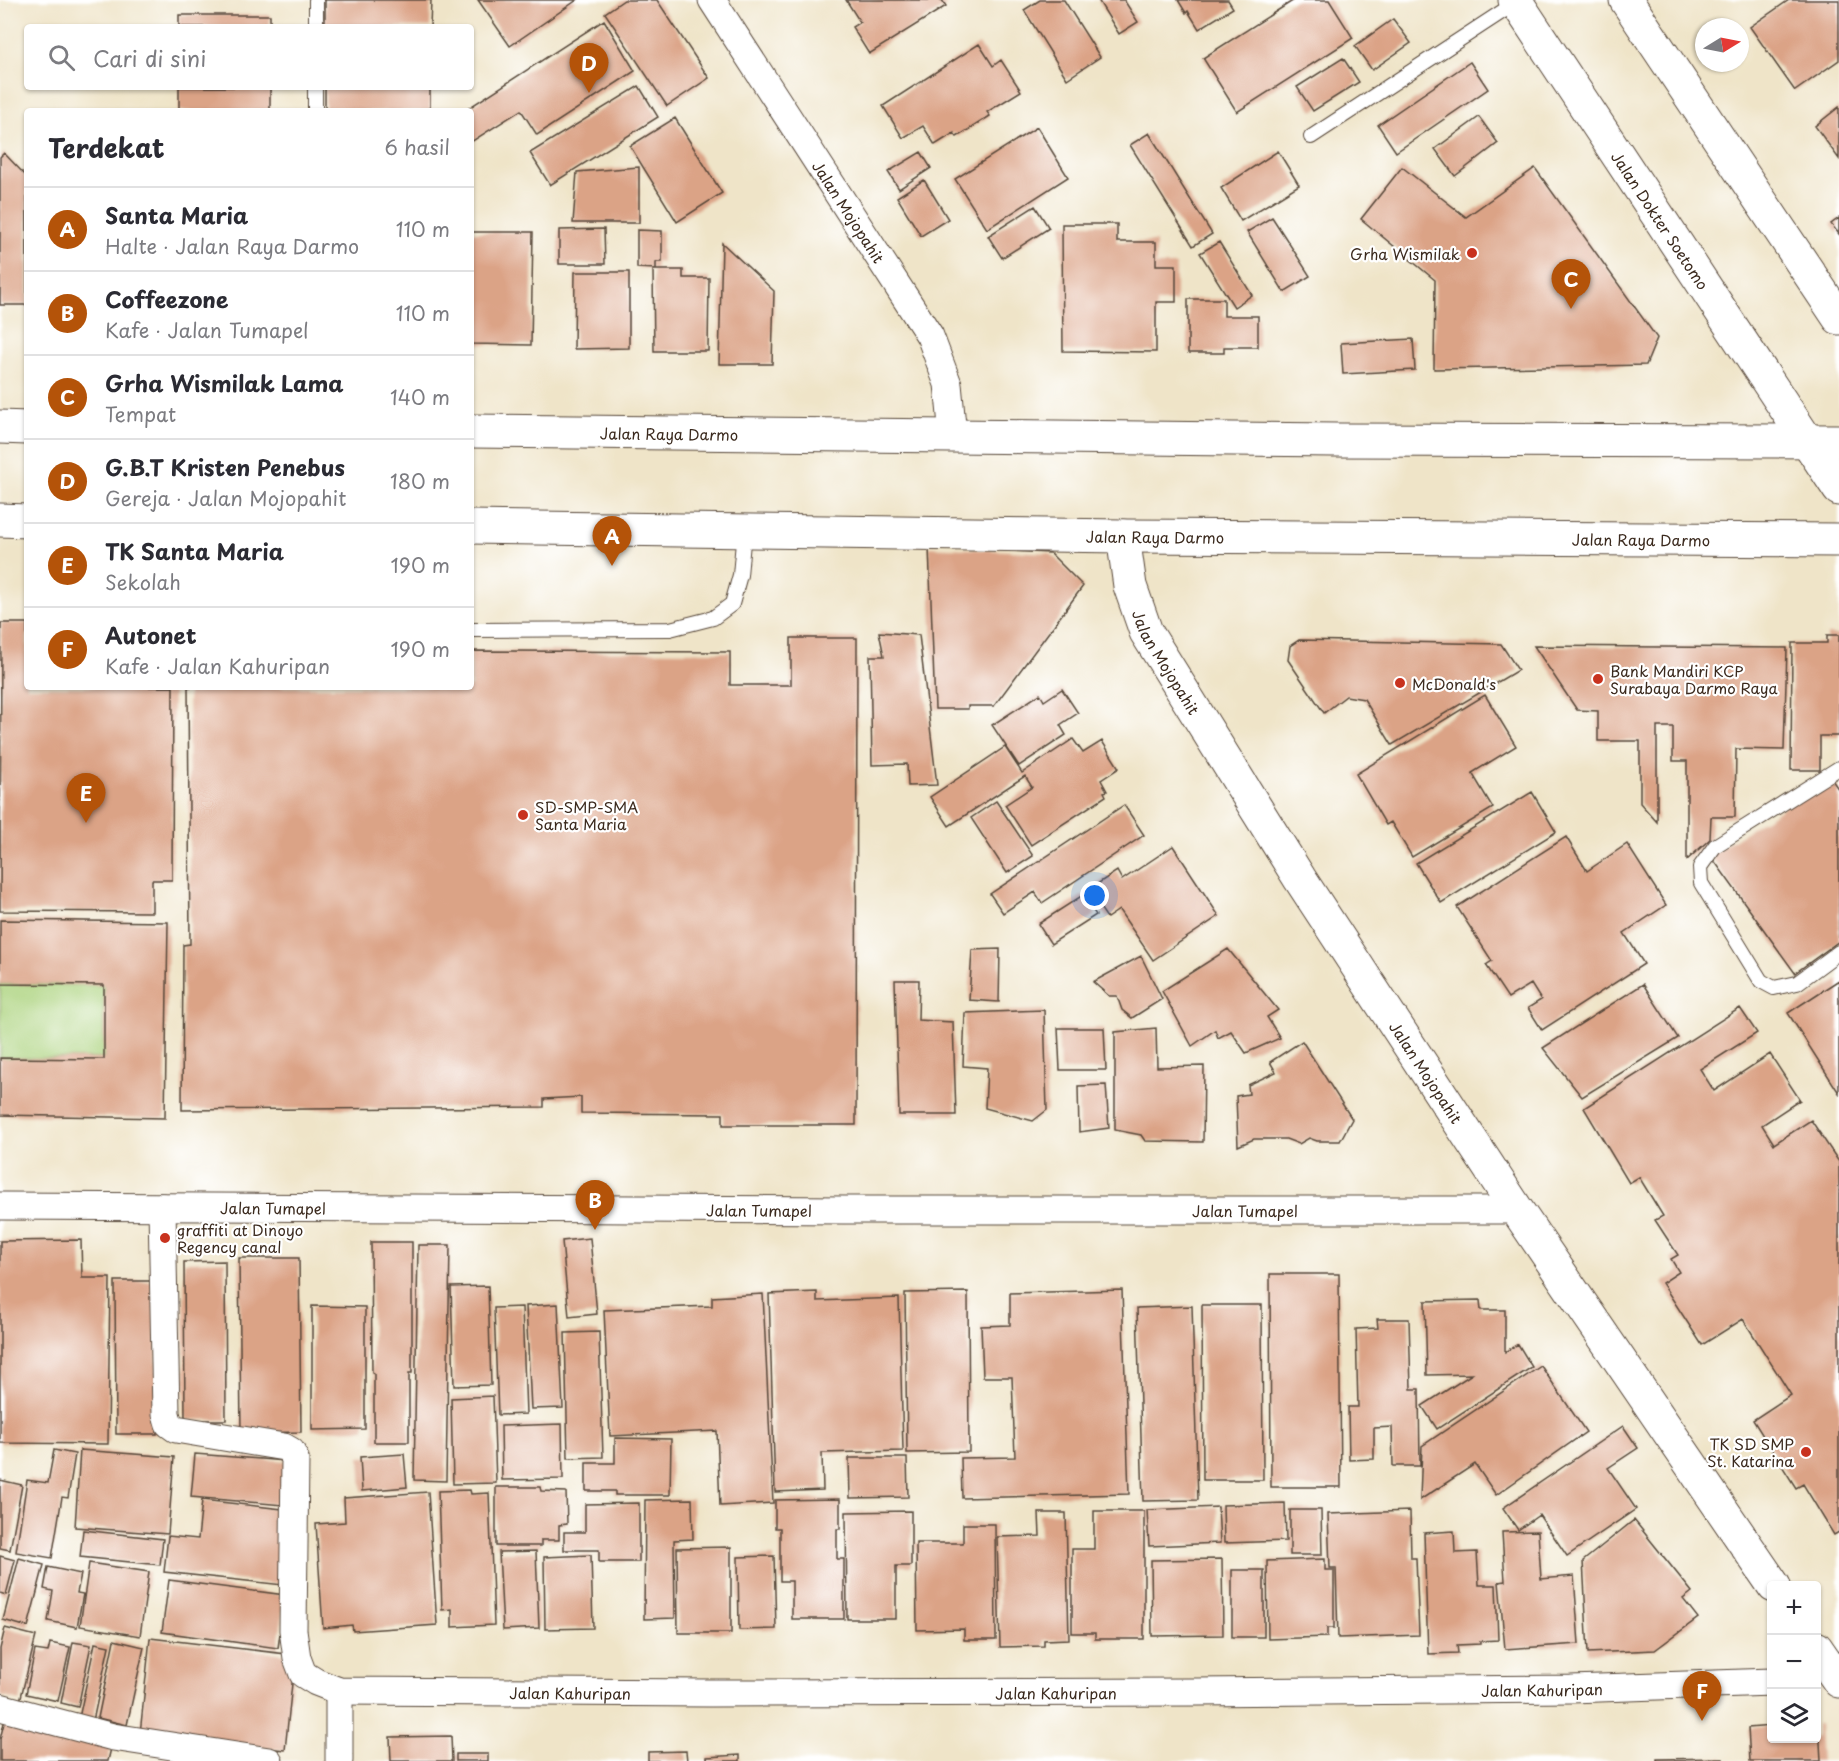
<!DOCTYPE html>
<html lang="id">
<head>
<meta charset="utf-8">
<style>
  body { margin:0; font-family:"Playpen Sans",sans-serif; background:#f2f2f3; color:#2b2b33 }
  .controls { position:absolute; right:18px; bottom:18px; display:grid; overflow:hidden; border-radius:6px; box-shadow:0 2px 4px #0004 }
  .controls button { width:54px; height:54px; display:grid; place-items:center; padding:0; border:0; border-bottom:2px solid #e1e1e2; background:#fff; color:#2b2b33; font:30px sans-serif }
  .compass { position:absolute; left:1695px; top:18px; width:54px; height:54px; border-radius:50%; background:#fff; box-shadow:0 2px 4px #0004; rotate:80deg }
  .you { position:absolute; left:1095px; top:896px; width:21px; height:21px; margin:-15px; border:4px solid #fff; border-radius:50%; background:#1a73e8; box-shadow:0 0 0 9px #1a73e833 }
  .badge { display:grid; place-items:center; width:39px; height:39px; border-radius:50%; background:#b45309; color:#fff; font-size:20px; font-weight:700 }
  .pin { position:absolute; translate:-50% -50px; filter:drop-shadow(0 2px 3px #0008) }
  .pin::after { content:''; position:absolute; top:32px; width:21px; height:18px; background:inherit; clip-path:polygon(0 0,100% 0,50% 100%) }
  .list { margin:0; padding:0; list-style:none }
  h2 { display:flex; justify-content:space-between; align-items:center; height:78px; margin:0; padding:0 24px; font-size:26px }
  h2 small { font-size:20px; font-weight:400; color:#7c7c81 }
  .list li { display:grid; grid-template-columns:39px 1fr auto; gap:18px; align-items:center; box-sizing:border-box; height:84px; padding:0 24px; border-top:2px solid #e1e1e2 }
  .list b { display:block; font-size:22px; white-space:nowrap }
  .list p { margin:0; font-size:20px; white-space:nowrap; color:#7c7c81 }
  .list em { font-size:20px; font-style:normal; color:#7c7c81 }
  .icon { flex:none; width:33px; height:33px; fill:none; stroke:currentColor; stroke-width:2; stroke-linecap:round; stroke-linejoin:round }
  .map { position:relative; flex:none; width:1839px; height:1761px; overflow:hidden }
  .search { position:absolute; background:#fff; box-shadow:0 2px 4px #0004; left:24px; top:24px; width:450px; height:66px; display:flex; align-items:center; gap:15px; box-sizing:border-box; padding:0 21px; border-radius:6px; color:#7c7c81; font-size:22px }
  .panel { position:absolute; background:#fff; box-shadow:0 2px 4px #0004; left:24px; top:108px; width:450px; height:582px; border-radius:6px }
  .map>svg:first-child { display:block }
  .green { fill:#acd37e; stroke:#747e4e; stroke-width:1.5 }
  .building { fill:#dba386 }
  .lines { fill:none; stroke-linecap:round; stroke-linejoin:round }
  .service-casing { stroke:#564638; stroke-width:16 }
  .minor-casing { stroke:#564638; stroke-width:29 }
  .tertiary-casing { stroke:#564638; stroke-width:35 }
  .secondary-casing { stroke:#564638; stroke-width:35 }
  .primary-casing { stroke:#564638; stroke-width:35 }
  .service { stroke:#fff; stroke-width:14 }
  .minor { stroke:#fff; stroke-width:27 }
  .tertiary { stroke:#fff; stroke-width:33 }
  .secondary { stroke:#fff; stroke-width:33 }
  .primary { stroke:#fff; stroke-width:33 }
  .poi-dot { fill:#c8321e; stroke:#fff; stroke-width:2 }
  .labels { text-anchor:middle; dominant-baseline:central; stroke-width:4.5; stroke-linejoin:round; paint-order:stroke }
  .street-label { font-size:15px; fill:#3b2a1e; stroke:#fff }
  .poi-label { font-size:15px; fill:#3b2a1e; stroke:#fff; text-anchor:start }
</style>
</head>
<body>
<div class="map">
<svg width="1839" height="1761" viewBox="0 0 1839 1761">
  <rect width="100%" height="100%" fill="#fff"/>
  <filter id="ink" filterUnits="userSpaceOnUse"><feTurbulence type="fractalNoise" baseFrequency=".0167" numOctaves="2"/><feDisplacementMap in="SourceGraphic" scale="12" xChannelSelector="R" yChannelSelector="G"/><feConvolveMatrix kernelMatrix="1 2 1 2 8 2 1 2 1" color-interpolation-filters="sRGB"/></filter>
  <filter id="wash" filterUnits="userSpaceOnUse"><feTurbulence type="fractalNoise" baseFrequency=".008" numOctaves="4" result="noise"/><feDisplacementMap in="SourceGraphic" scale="24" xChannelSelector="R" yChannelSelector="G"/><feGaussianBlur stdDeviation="1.35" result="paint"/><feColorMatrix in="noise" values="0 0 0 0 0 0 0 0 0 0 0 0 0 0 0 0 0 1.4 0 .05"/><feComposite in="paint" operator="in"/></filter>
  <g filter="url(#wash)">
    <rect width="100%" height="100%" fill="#efe4c8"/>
    <path class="green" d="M0 984 104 985V1059L0 1058Z"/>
    <g id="blocks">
      <path class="building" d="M325 0H431L430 27H325Z
        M478 0H577L510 46Z
        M624 0H657L709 78 667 106 605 13Z
        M846 0H942L946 6 869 54 852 27 860 22Z
        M1040 0H1064L1100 57 1067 79 1024 10Z
        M1098 0H1124L1138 22 1119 34Z
        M1178 0H1228L1233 8 1199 29 1188 11 1186 13Z
        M1294 0H1329L1353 38 1237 112 1203 58Z
        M1789 0H1839V60L1795 91 1750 27Z
        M179 15H270V27H179Z
        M1393 19 1411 43 1372 70 1355 46Z
        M604 20 635 71 537 135 521 110 471 142V111H464Z
        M979 44 993 66 1001 60 1021 91 987 112 990 116 957 137 954 133 935 145 923 126 903 138 883 106Z
        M1343 58 1359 82 1313 111 1297 87Z
        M1470 62 1488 89 1396 152 1378 125Z
        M639 86 658 117 550 185 530 153Z
        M179 87H270V111H179Z
        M325 87H430V111H325Z
        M1839 107V159L1815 126Z
        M1479 117 1498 143 1455 176 1435 149Z
        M675 118 722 193 677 222 630 146Z
        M1037 127 1068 177 987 229 955 179Z
        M1149 133 1212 234 1193 246 1130 145Z
        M1278 151 1299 185 1241 221 1221 188Z
        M921 152 931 168 899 189 888 172Z
        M4 153 27 177V305H0V157Z
        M639 167V223H573L577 172Z
        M1402 167 1466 217 1535 168 1657 338 1646 365 1434 369 1435 280 1361 219Z
        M924 180 948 219 921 236 897 197Z
        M1035 206 1049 228 1002 258 988 236Z
        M1272 217 1310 276 1284 292 1247 232Z
        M1839 218V234L1831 224Z
        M1062 224H1117V242H1156V265H1176V302H1156V352L1063 351Z
        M604 229 605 264H559V230Z
        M637 230 662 231V262H656V269L637 268Z
        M471 232H533L531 345 471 344Z
        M1219 242 1252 295 1234 307 1200 253Z
        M722 243 774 291 772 364H719Z
        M653 270H683V278H709L708 351H654Z
        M575 272H629V348L574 349Z
        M1188 299H1224V316H1258V347H1224V353H1188Z
        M1413 339 1415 370 1343 374 1341 343Z
        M929 547 1050 553 1083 586 994 706H968V709H935Z
        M1 623H27V687H173L172 880H152V912L0 911Z
        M879 632 919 635 937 785 908 786 907 764 872 765 870 656H884Z
        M1827 635H1839V736H1820V770H1791L1792 643H1827Z
        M791 638H857L856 1125H723V1114L581 1113V1097L544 1099V1107L182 1110 183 945 190 944 188 687H471V651L730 652V685H791Z
        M1299 640 1501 644 1518 670 1392 745 1364 699 1346 696 1324 713 1288 660 1290 646Z
        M1534 646 1787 648 1784 750 1736 749 1735 817H1711L1710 839 1687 860V761H1673V727H1657V822L1640 803V741H1598V711L1577 710Z
        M1062 689 1078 713 1060 725 1066 735 1019 766 992 725 1040 694 1044 701Z
        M1485 695 1516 746 1472 773 1493 808 1412 857 1391 822 1386 825 1356 774Z
        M1073 739 1083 753 1102 741 1119 768 1101 780 1107 791 1104 792 1106 796 1031 845 1005 805 1032 787 1025 776 949 826 930 797 1005 747 1022 773Z
        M1830 777 1839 790V941L1795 973 1710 855Z
        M1532 792 1556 832 1441 903 1416 863Z
        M996 801 1033 856 1007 873 971 818Z
        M1124 805 1144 835 1042 903 1035 892 1003 913 990 894Z
        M1566 837 1587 871 1627 844 1666 905 1624 933 1644 964 1542 1030 1528 1008 1541 1000 1531 984 1508 998 1486 965 1492 961 1457 907Z
        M1173 846 1219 916 1153 960 1119 910 1107 918 1088 890 1117 871 1122 880Z
        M1083 895 1096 915 1051 944 1038 924Z
        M0 920 168 922 165 1118 0 1115V1058L104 1059V985L0 984Z
        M1000 949 999 1002 969 1000 972 950Z
        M1228 949 1278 1010 1267 1017 1280 1038 1246 1053 1231 1031 1218 1038 1215 1030 1192 1046 1162 991Z
        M1141 956 1162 999 1132 1018 1122 1010 1117 996H1109L1093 982Z
        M895 980H919L918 1020 953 1022 956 1115H899Z
        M1839 980V1093L1788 1013Z
        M1643 984 1678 1038 1582 1097 1543 1048Z
        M1740 1008 1757 1033 1700 1069 1714 1091 1770 1054 1800 1100 1762 1125 1774 1144 1811 1120 1839 1162V1532L1834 1535 1803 1484 1796 1488 1753 1420 1791 1395 1743 1319 1702 1345 1662 1283 1679 1272 1671 1259 1678 1255 1655 1220 1663 1216 1639 1177 1629 1183 1584 1108Z
        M1044 1010 1047 1110 1033 1121 985 1108 987 1068 963 1066 965 1013Z
        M1058 1028H1104L1106 1070H1060Z
        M1156 1028 1157 1067 1204 1066 1203 1142 1145 1141 1141 1135 1115 1130V1032Z
        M1302 1041 1352 1119 1340 1141H1317L1309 1138 1299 1144 1286 1139H1254L1238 1146 1236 1096 1249 1094 1248 1085 1276 1072 1270 1062Z
        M1106 1085 1109 1128 1079 1132 1078 1086Z
        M590 1238 597 1314 569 1317 562 1241Z
        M81 1240 82 1278H110L108 1444 0 1443V1241Z
        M371 1242H412V1373H409V1442H374V1374L372 1373Z
        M418 1245H450L446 1481 414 1480Z
        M239 1258H299L301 1432 241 1433Z
        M225 1261 226 1420H185L184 1262Z
        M1270 1274H1339L1341 1487H1271Z
        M115 1281H157V1434H116Z
        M488 1286 491 1385 454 1386 451 1287Z
        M1122 1290 1129 1494 962 1498 961 1458 1015 1457 1012 1377H983L981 1326 1010 1325V1293Z
        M817 1292V1301L899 1298 903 1451 822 1453 823 1490 775 1492 769 1294Z
        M968 1292 969 1452 907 1453 905 1293Z
        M763 1294 773 1503 720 1506 717 1431 610 1436 604 1310 712 1306V1297Z
        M1480 1300 1481 1310H1505V1352L1518 1344 1532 1367 1437 1429 1422 1406 1472 1374 1427 1375 1425 1301Z
        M558 1304 563 1408 531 1409 526 1306Z
        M1202 1305H1262L1263 1480H1203Z
        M312 1306 365 1307V1429L312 1430Z
        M1192 1306 1198 1500 1143 1501 1137 1308Z
        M522 1307 526 1414 498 1415 494 1308Z
        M1377 1319H1409L1411 1389H1419L1420 1466H1393L1392 1427 1374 1428V1459L1349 1460 1348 1407H1358L1356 1329 1378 1328Z
        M599 1332 603 1457 568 1458 565 1333Z
        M1541 1366 1586 1432 1496 1495 1475 1464 1420 1500 1422 1446Z
        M493 1396 496 1483 453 1484 451 1398Z
        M562 1424 563 1479 502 1480 501 1426Z
        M1623 1426 1638 1448 1608 1468 1636 1509 1567 1556 1539 1515 1518 1530 1503 1508Z
        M615 1438 671 1439 670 1495H615V1491H586V1463H615Z
        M54 1450 75 1454 68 1498 62 1497 52 1558 16 1552 27 1480 48 1483Z
        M80 1450 174 1457 168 1534 75 1527Z
        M195 1454 286 1461 283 1505 191 1497Z
        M404 1454 407 1487 362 1491 360 1457Z
        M849 1458H907L908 1497 850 1498Z
        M0 1480 22 1485 10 1550 0 1548Z
        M496 1487H540L541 1491 566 1492 567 1524 559 1525V1540H541V1546H496Z
        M470 1490 471 1494 489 1493 494 1625 452 1627V1609L442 1610 438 1491Z
        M428 1492 437 1625 353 1631 352 1625 323 1628 316 1524 345 1522 344 1498Z
        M692 1499 693 1539 674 1540 675 1618 644 1619 645 1500Z
        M840 1499V1529H837V1559H844V1619H792V1581H780V1528H775V1500Z
        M202 1500 291 1510 283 1585 164 1572 168 1536 198 1539Z
        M639 1503V1562H599V1550H564V1532H585V1504Z
        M1285 1503 1286 1541 1224 1543 1223 1505Z
        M1218 1507 1220 1543 1149 1546 1147 1510Z
        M1290 1510H1321L1322 1555H1290Z
        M911 1511V1566H896V1619H847L846 1512Z
        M1094 1511H1144V1639H1095V1633H1072V1549H1094Z
        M1410 1511 1411 1558H1416L1419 1635 1338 1638 1336 1568H1330L1328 1514Z
        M1039 1513H1066L1069 1639 1044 1640V1646L1000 1647 997 1537 1040 1536Z
        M1634 1520 1692 1592 1683 1599 1698 1618 1655 1650 1588 1653 1583 1561Z
        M963 1524H995L996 1640H964V1629L917 1630 916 1543H963Z
        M83 1530 163 1539 160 1565 80 1557Z
        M1454 1531 1455 1553 1477 1552 1479 1585H1496L1498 1640 1480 1641V1644L1457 1645 1458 1653 1428 1654 1424 1533Z
        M1538 1531 1541 1579 1574 1576 1579 1644 1505 1649 1499 1582 1505 1581 1502 1532Z
        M731 1547V1633H678L677 1548Z
        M536 1551 539 1628 503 1630 499 1552Z
        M591 1555 593 1628 545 1629 544 1557Z
        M0 1556 15 1560 6 1595 0 1593Z
        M774 1556 776 1629 739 1630 738 1557Z
        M19 1558 44 1565 28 1627 3 1620Z
        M1222 1559 1223 1635 1152 1636 1151 1560Z
        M1325 1559V1570H1334V1628H1327V1637L1268 1639 1267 1561Z
        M89 1563 149 1572 140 1636 80 1626Z
        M48 1567 81 1574 77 1593 83 1594 77 1627 48 1621 53 1591 44 1589Z
        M1232 1570H1264V1637H1232Z
        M169 1580 285 1595 278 1648 162 1632Z
        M5 1628 36 1636 20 1701 0 1696V1649Z
        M150 1638 295 1655 285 1750 140 1734Z
        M114 1640 144 1647 127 1725 98 1718Z
        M73 1642 91 1645 78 1707 61 1703Z
        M50 1643 70 1647 58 1701 26 1694 35 1650 48 1652Z
        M95 1643 109 1646 93 1721 79 1718Z
        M6 1715 112 1744 108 1761H0V1739Z
        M1816 1724H1819L1821 1761H1750L1748 1728 1772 1726V1738H1816Z
        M451 1736 452 1761H391L390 1737Z
        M686 1751 687 1761H648V1752Z
        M456 1754H488V1761H456Z
        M740 1755V1761H707V1757Z
        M1723 1758V1761H1657V1759Z"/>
    </g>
  </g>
  <g filter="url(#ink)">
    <use href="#blocks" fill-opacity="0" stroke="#564638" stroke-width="1.5"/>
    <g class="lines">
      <defs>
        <path id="service" d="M316 27V0
          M315 111V87
          M1311 137 1517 2
          M471 630 670 629 713 618 732 604 740 575 744 531
          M1839 768 1715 846 1700 867 1701 883 1761 981 1774 988 1797 983 1839 952"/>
        <g id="minor">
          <path id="s1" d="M712 0 930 336 948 384 953 436"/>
          <path id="s2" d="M0 1206 845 1210H1517"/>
          <path id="s3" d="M162 1207 166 1414 169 1424 176 1429 284 1447 291 1451 295 1459 293 1630 297 1658 303 1674 316 1682 339 1691 710 1693 1197 1692 1571 1689 1772 1682"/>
          <path d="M0 1707 113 1737 269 1761"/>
          <path d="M339 1761V1691"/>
        </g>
        <g id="tertiary">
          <path id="s4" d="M1123 536 1130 586 1146 632 1300 879 1517 1210 1774 1586"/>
          <path d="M1816 1648 1839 1681"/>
        </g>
        <g id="secondary">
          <path id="s5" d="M1515 0 1839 489"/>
          <path d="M1626 0 1839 318"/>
        </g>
        <g id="primary">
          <path d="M0 427 27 428"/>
          <path id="s6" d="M471 431 1336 440 1839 441"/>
          <path d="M0 520 27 521"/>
          <path id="s7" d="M471 527 1123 536 1839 540"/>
        </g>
      </defs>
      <use href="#service" class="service-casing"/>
      <use href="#minor" class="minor-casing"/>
      <use href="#tertiary" class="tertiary-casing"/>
      <use href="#secondary" class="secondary-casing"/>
      <use href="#primary" class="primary-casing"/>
      <use href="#service" class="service"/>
      <use href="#minor" class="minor"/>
      <use href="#tertiary" class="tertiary"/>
      <use href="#secondary" class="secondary"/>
      <use href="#primary" class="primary"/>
    </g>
  </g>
  <g class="poi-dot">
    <circle cx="1472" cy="253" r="6"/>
    <circle cx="1598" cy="679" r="6"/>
    <circle cx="1400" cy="683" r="6"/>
    <circle cx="523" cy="815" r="6"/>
    <circle cx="165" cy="1238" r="6"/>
    <circle cx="1806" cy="1452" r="6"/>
  </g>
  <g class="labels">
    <g class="street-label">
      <text stroke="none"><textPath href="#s1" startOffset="252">Jalan Mojopahit</textPath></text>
      <text stroke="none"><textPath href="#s5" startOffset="264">Jalan Dokter Soetomo</textPath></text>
      <text stroke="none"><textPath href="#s6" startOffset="198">Jalan Raya Darmo</textPath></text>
      <text stroke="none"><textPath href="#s7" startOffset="684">Jalan Raya Darmo</textPath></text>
      <text stroke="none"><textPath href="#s7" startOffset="1170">Jalan Raya Darmo</textPath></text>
      <text stroke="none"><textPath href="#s4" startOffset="135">Jalan Mojopahit</textPath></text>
      <text stroke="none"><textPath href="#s4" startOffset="621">Jalan Mojopahit</textPath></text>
      <text stroke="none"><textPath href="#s2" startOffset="273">Jalan Tumapel</textPath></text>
      <text stroke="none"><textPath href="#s2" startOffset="759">Jalan Tumapel</textPath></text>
      <text stroke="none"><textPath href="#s2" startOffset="1245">Jalan Tumapel</textPath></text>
      <text stroke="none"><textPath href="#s3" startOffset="1812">Jalan Kahuripan</textPath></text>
      <text stroke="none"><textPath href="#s3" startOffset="840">Jalan Kahuripan</textPath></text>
      <text stroke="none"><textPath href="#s3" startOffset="1326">Jalan Kahuripan</textPath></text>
    </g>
    <g class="poi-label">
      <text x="1460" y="253" text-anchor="end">Grha Wismilak</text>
      <text x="1610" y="670">Bank Mandiri KCP<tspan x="1610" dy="17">Surabaya Darmo Raya</tspan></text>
      <text x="1412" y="683">McDonald's</text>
      <text x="535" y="806">SD-SMP-SMA<tspan x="535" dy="17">Santa Maria</tspan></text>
      <text x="177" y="1229">graffiti at Dinoyo<tspan x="177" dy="17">Regency canal</tspan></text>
      <text x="1794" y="1443" text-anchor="end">TK SD SMP<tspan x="1794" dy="17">St. Katarina</tspan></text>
    </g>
  </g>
</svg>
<div class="controls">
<button>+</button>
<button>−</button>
<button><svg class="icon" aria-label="layers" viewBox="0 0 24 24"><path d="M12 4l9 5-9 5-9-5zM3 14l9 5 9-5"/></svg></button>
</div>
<svg class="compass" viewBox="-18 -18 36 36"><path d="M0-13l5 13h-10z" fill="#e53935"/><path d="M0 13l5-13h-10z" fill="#7c7c81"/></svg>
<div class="you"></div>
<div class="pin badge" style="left:612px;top:566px">A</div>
<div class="pin badge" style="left:595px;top:1230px">B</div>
<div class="pin badge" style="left:1571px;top:309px">C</div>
<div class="pin badge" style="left:589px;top:93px">D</div>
<div class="pin badge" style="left:86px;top:823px">E</div>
<div class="pin badge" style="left:1702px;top:1721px">F</div>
<div class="search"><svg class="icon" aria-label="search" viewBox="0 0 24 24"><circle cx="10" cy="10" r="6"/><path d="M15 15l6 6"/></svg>Cari di sini</div>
<section class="panel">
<h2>Terdekat<small>6 hasil</small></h2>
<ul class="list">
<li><span class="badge">A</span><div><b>Santa Maria</b><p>Halte · Jalan Raya Darmo</p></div><em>110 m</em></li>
<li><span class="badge">B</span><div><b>Coffeezone</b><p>Kafe · Jalan Tumapel</p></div><em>110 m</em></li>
<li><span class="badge">C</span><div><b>Grha Wismilak Lama</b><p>Tempat</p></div><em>140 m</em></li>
<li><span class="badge">D</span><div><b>G.B.T Kristen Penebus</b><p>Gereja · Jalan Mojopahit</p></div><em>180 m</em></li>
<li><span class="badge">E</span><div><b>TK Santa Maria</b><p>Sekolah</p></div><em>190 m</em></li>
<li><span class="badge">F</span><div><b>Autonet</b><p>Kafe · Jalan Kahuripan</p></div><em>190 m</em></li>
</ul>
</section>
</div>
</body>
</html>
